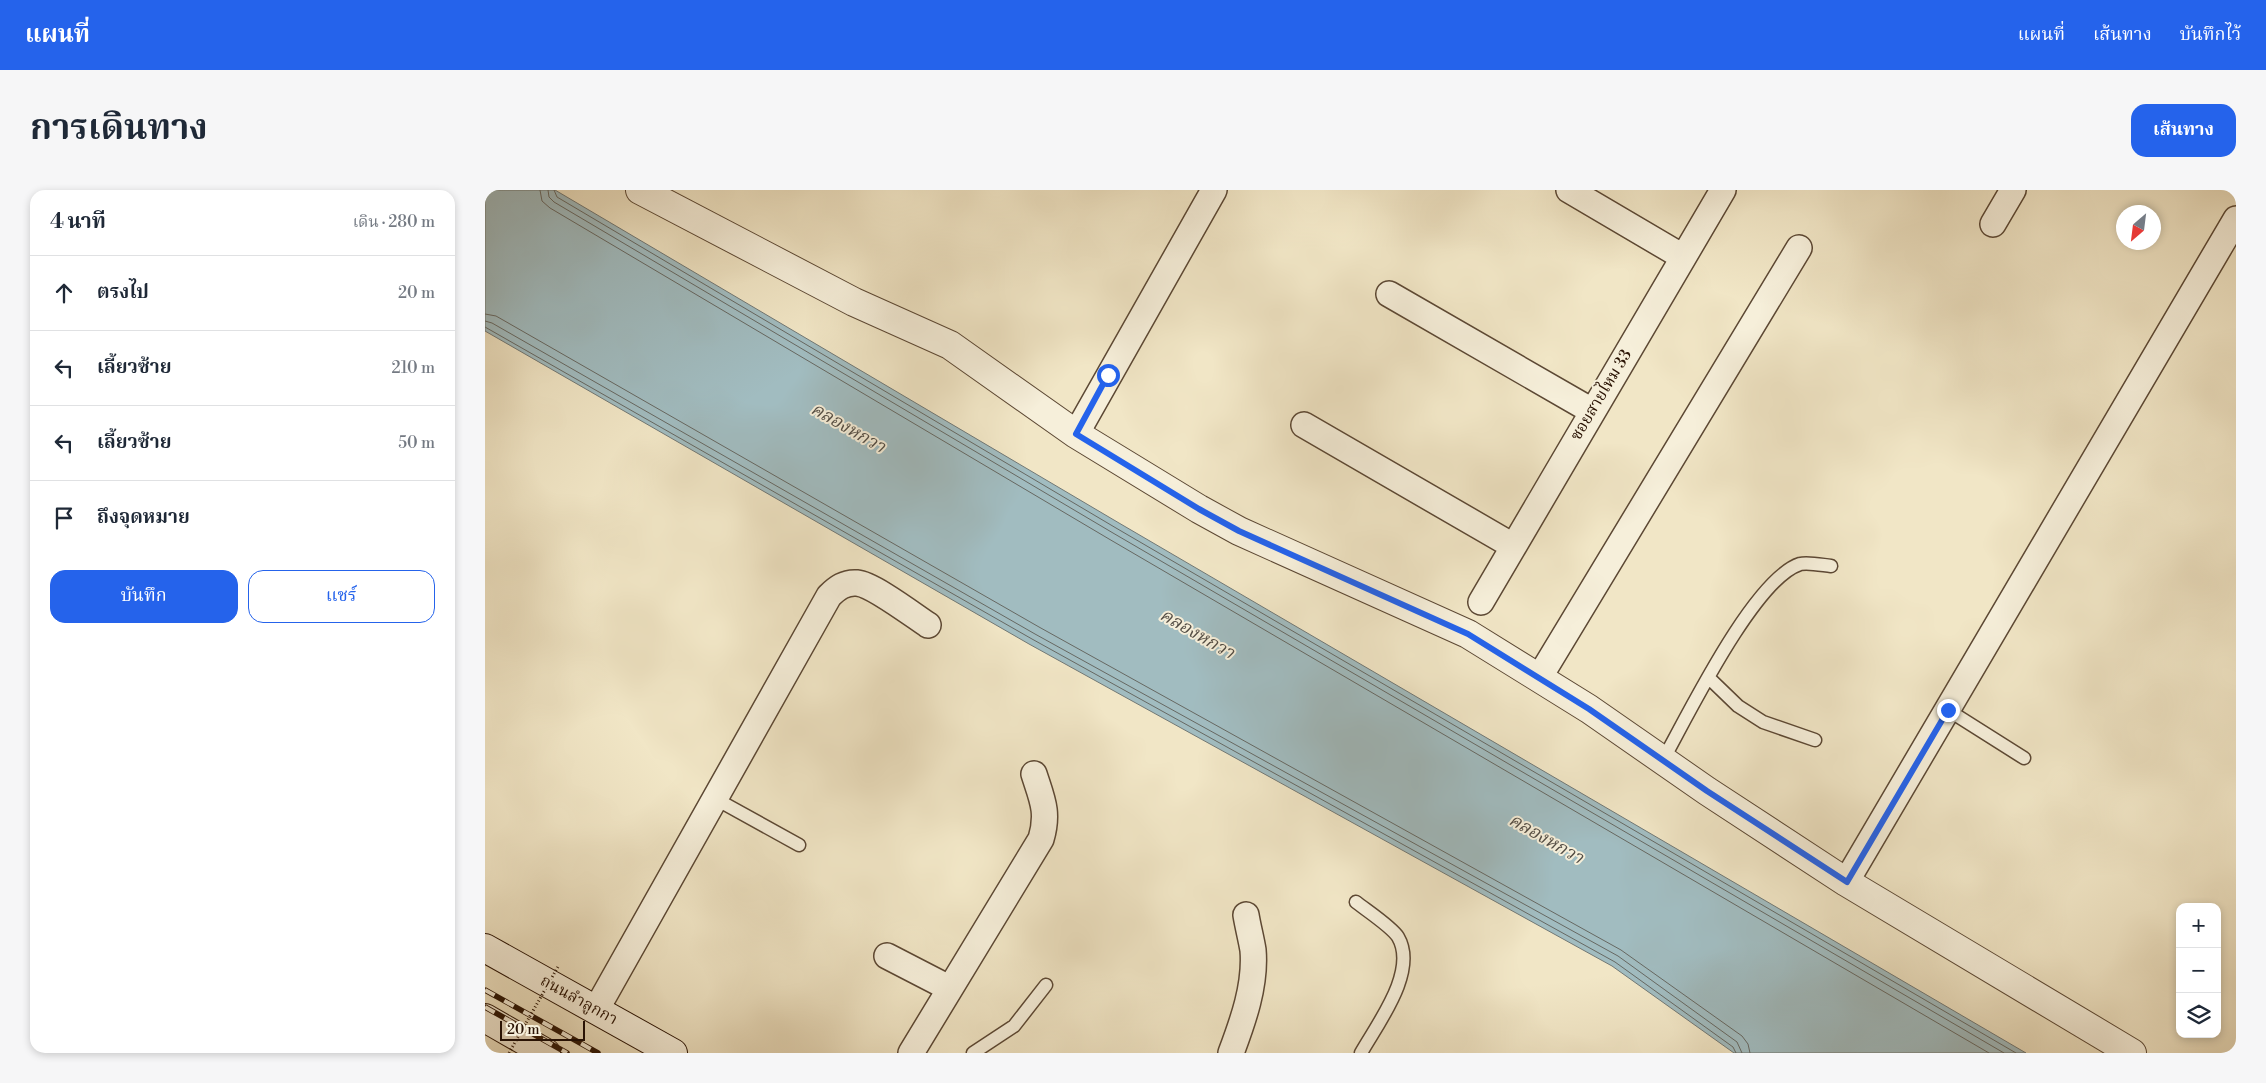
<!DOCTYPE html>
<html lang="th">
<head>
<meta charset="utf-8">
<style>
  body { margin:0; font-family:"Libre Bodoni","Noto Serif Thai",serif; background:#f6f6f7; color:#1f2937 }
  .controls { position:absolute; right:15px; bottom:15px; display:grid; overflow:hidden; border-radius:10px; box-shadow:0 2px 8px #0003 }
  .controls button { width:45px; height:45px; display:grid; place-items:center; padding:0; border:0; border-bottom:1px solid #e0e1e3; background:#fff; color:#1f2937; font:25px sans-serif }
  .compass { position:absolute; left:1631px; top:15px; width:45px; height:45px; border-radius:50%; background:#fff; box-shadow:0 2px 8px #0003; rotate:208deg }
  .scale { position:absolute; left:15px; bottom:12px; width:85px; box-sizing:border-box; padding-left:5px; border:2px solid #2a1304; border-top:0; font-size:14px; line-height:18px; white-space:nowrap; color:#2a1304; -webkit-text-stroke:4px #f6efda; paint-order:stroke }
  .stop { position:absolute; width:15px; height:15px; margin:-11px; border:4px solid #2563eb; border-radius:50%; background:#fff }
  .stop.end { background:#2563eb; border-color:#fff; box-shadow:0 1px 5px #0008 }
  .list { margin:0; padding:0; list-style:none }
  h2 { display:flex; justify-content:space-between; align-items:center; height:65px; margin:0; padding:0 20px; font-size:21px }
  h2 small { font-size:16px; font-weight:400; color:#747a83 }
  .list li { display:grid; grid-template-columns:32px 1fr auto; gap:15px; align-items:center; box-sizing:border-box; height:75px; padding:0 20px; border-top:1px solid #e0e1e3 }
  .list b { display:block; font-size:19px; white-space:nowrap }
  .list em { font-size:16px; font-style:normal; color:#747a83 }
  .actions { display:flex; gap:10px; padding:15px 20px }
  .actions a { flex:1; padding:11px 0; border:1px solid #2563eb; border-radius:15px; text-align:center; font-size:18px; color:#2563eb }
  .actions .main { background:#2563eb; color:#fff }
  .icon { flex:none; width:28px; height:28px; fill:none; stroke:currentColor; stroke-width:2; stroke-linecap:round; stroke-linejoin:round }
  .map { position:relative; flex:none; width:1751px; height:863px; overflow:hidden; border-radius:15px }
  header { display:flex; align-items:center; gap:30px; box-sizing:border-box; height:70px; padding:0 25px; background:#2563eb; color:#fff }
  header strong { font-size:24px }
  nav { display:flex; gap:28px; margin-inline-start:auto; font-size:18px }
  .intro { display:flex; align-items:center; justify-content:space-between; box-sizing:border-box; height:120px; padding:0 30px }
  h1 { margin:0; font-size:35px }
  .button { padding:12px 22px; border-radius:15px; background:#2563eb; color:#fff; font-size:18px; font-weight:700 }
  main { display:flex; gap:30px; padding:0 30px }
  aside { flex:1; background:#fff; border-radius:15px; box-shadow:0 2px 8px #0003 }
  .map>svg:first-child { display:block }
  .water { fill:#a1bcc0; stroke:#717875 }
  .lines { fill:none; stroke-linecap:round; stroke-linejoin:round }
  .shore { stroke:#666862; stroke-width:1 }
  .service-casing { stroke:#5c4834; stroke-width:15 }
  .minor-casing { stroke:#5c4834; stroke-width:28 }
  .tertiary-casing { stroke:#5c4834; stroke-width:30 }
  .secondary-casing { stroke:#2a1304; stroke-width:30 }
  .service { stroke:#f6efda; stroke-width:12 }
  .minor { stroke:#f6efda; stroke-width:25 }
  .tertiary { stroke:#f6efda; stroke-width:28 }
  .secondary { stroke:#f6efda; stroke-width:28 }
  .rail-casing { stroke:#2a1304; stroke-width:5.5 }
  .rail { stroke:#f6efda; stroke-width:4; stroke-dasharray:11; stroke-linecap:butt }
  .path-bridge { stroke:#2a1304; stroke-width:3; stroke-dasharray:1 2.5; stroke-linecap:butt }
  .route { stroke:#2563eb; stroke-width:6 }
  .labels { text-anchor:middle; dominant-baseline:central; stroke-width:4; stroke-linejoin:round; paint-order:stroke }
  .street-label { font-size:16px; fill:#2a1304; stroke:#f6efda }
  .water-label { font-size:18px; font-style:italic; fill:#544e46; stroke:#f6efda }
</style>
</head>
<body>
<header>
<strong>แผนที่</strong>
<nav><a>แผนที่</a><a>เส้นทาง</a><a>บันทึกไว้</a></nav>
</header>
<div class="intro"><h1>การเดินทาง</h1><a class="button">เส้นทาง</a></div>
<main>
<aside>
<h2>4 นาที<small>เดิน · 280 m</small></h2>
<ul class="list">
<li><svg class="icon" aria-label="ahead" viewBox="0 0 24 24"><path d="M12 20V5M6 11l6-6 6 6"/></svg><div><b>ตรงไป</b></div><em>20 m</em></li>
<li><svg class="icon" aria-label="left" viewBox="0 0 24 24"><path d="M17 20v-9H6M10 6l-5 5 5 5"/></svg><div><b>เลี้ยวซ้าย</b></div><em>210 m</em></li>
<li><svg class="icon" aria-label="left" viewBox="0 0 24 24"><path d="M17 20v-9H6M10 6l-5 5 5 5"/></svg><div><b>เลี้ยวซ้าย</b></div><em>50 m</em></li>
<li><svg class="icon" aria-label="arrive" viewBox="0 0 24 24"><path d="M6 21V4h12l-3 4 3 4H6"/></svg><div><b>ถึงจุดหมาย</b></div></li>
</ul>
<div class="actions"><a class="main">บันทึก</a><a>แชร์</a></div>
</aside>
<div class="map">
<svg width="1751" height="863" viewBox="0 0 1751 863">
  <rect width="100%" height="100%" fill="#f1e6c6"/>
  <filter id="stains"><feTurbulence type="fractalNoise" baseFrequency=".004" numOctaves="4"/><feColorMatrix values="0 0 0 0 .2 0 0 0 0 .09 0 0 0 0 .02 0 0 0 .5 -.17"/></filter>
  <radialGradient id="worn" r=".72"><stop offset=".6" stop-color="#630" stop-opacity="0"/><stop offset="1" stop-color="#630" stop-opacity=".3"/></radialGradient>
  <path class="water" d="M0 0H70L634 333 1541 863H1249L1127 776 544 454 0 141Z"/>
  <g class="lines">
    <path class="shore" d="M55 0 57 11 65 18 624 349 1504 863
      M63 0 64 7 69 12 628 343 1519 863
      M69 0 72 7 631 338 1531 863
      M0 124 11 126 554 437 1136 760 1257 846 1263 854 1265 863
      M0 131 7 133 550 444 1133 766 1252 852 1257 863
      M0 137 547 449 1130 772 1248 857 1251 863"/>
    <defs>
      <path id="service" d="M1224 488 1253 516 1278 532 1330 550
        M1463 520 1539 568
        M1178 570C1203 525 1269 389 1315 374 1323 372 1337 375 1346 376
        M229 608 314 655
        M871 712C881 720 907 737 913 747 933 781 893 833 876 863
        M488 863 529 836 561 795"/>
      <path id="minor" d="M1084 0 1198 67
        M1508 34 1528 0
        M904 104 1107 221
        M819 235 1028 356
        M591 244 729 0
        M996 412 1238 0
        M1054 488 1314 58
        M1361 692 1751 29
        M402 766 464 798
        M111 820 344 406C352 398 360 392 372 393 387 394 428 425 443 435
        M426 863 556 649C564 622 557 609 549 584
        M746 863C758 831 771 795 768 760 766 748 763 737 761 725"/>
      <path id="tertiary" d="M155 0 369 112 465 155 591 244 714 319 754 341 983 444 1104 519 1222 601 1361 692 1647 863"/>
      <path id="secondary" d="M0 758 188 863
        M0 828 61 863"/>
    </defs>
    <use href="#service" class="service-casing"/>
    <use href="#minor" class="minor-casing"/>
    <use href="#tertiary" class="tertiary-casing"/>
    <use href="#secondary" class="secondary-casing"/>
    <use href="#service" class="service"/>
    <use href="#minor" class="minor"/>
    <use href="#tertiary" class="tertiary"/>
    <use href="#secondary" class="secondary"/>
    <defs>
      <path id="rail" d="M0 800 113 863
        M0 817 82 863"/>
    </defs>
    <use href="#rail" class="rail-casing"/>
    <use href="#rail" class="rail"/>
    <path class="path-bridge" d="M24 863 74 775"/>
  </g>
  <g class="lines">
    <path class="route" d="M623 185 591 244 714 319 754 341 983 444 1104 519 1222 601 1362 692 1463 520"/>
  </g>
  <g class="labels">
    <g class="street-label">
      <text transform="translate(1116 205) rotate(-59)">ซอยสายไหม 33</text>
      <text transform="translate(94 810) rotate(29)">ถนนลำลูกกา</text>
    </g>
    <g class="water-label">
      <text transform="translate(363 238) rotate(30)">คลองหกวา</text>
      <text transform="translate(712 444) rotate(30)">คลองหกวา</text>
      <text transform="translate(1061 649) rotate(30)">คลองหกวา</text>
    </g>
  </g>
  <rect width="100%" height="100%" filter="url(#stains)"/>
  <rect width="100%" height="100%" fill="url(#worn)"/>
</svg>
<div class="controls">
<button>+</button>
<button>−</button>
<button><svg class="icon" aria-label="layers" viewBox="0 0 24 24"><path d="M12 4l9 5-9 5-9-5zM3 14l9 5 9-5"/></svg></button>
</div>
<svg class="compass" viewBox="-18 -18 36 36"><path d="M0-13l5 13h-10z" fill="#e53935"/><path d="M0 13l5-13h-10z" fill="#747a83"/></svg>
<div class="scale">20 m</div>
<div class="stop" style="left:623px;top:185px"></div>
<div class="stop end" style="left:1463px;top:520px"></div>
</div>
</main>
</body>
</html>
